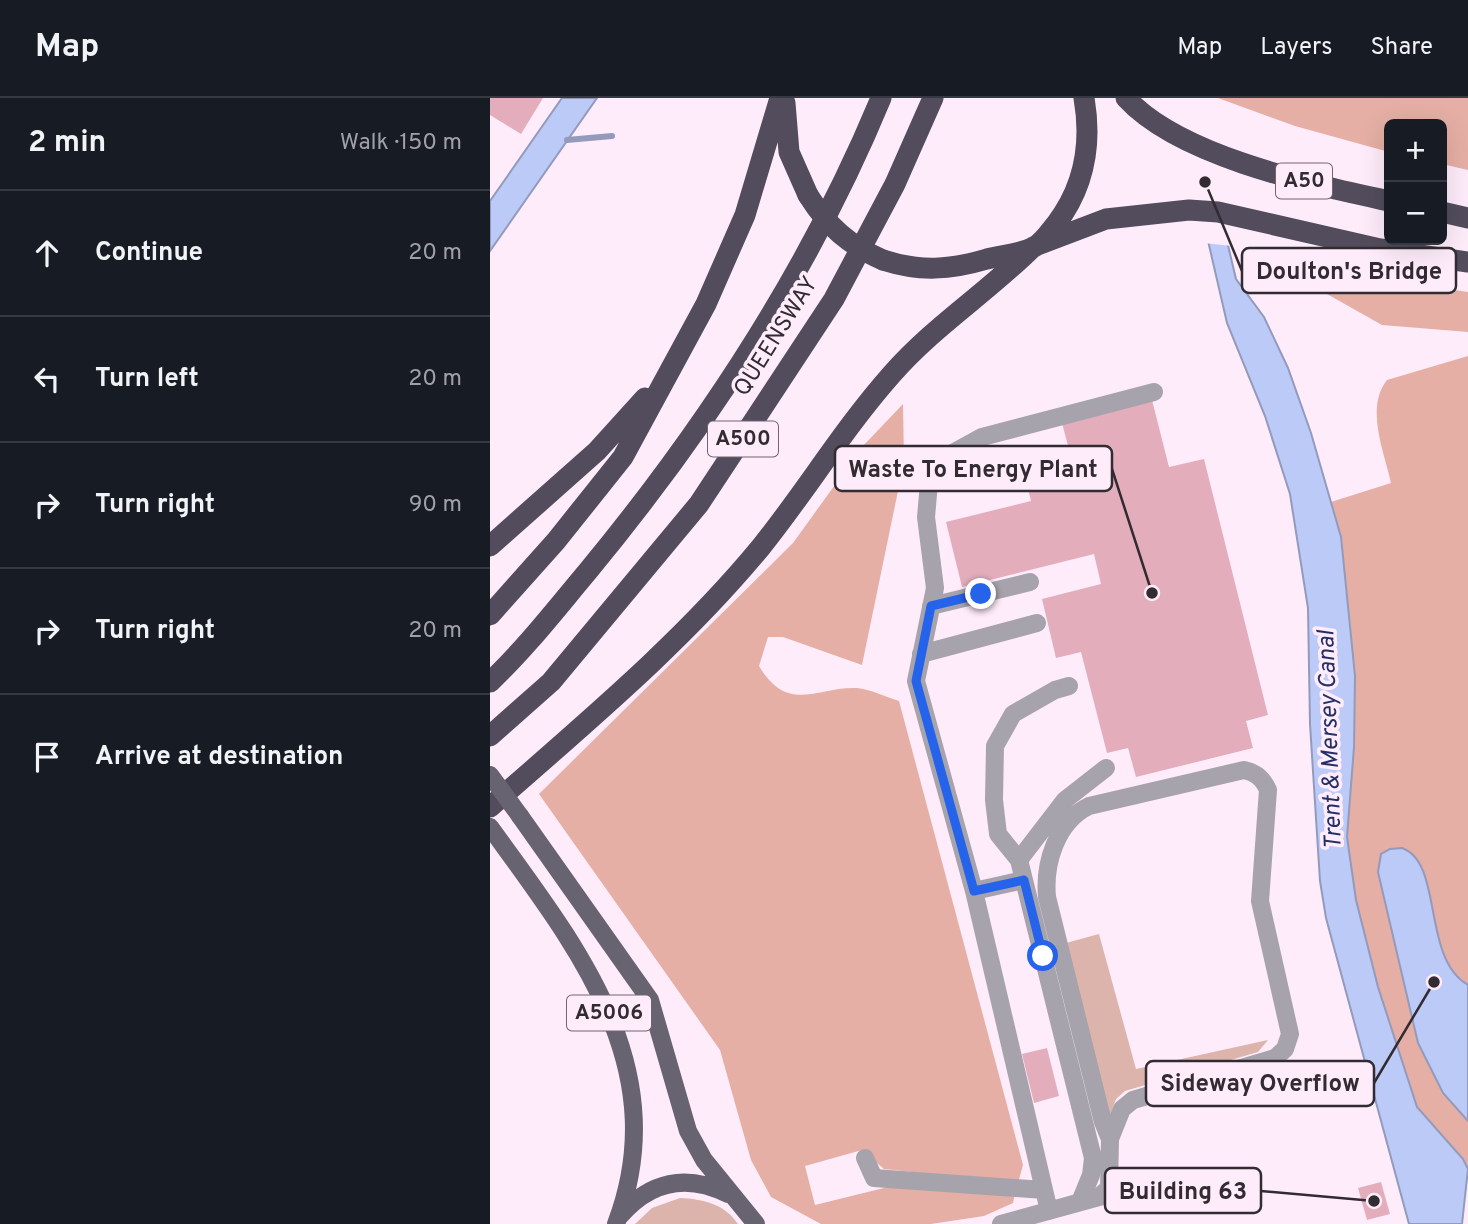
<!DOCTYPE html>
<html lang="en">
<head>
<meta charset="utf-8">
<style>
  body { margin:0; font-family:Overpass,sans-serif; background:#20242c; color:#f1f3f6 }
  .controls { position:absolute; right:21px; top:21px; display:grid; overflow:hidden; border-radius:10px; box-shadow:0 7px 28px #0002 }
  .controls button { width:63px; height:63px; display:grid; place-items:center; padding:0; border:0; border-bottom:2px solid #363941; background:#171b24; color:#f1f3f6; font:35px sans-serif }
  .stop { position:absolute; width:21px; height:21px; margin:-16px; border:5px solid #2563eb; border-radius:50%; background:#fff }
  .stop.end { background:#2563eb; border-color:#fff; box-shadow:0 2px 7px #0008 }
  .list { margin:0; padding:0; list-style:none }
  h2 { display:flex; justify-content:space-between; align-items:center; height:91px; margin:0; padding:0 28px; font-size:30px }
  h2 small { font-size:23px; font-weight:400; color:#9ea1a6 }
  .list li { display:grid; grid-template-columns:46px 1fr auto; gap:21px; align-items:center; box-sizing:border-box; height:126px; padding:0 28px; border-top:2px solid #363941 }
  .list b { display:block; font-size:26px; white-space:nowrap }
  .list em { font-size:23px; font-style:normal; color:#9ea1a6 }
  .icon { flex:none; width:38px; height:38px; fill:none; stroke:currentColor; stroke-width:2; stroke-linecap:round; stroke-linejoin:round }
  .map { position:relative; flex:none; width:978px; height:1126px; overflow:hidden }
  header { display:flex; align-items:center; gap:42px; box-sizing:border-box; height:98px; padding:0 35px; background:#171b24; border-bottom:2px solid #363941 }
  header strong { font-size:33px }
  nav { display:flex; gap:38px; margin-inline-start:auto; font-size:24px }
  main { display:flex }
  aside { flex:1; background:#171b24 }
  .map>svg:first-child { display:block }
  .green { fill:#ddb4ac }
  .forest { fill:#e5afa5 }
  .water { fill:#bccaf7; stroke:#939abc; stroke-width:2 }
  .pier { fill:#feecfb }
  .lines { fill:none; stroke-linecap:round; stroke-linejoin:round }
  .stream { stroke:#939abc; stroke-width:6 }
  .building { fill:#e3adbc }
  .minor { stroke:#a6a3ac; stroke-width:18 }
  .major { stroke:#686371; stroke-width:18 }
  .highway { stroke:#524c5c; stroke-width:21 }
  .major-bridge { stroke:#686371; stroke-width:18 }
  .highway-bridge { stroke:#524c5c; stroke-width:21 }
  .route { stroke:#2563eb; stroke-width:9 }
  .labels { text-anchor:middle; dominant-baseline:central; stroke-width:7; stroke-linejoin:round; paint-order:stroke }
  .shield { fill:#feecfb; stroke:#6f656e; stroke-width:2 }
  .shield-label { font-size:21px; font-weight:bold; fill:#322b31 }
  .street-label { font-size:23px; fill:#322b31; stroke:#feecfb }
  .water-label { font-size:24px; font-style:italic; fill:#232e64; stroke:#feecfb }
  .leader { fill:none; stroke:#322b31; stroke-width:2.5 }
  .callout-dot { fill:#322b31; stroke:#feecfb; stroke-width:2.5 }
  .callout { fill:#feecfb; stroke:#322b31; stroke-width:2.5 }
  .callout-label { font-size:24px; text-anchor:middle; font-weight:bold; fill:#322b31 }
</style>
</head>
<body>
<header>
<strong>Map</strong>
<nav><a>Map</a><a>Layers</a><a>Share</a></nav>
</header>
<main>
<aside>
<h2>2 min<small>Walk · 150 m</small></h2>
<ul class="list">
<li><svg class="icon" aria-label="ahead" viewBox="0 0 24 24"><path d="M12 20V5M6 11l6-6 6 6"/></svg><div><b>Continue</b></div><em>20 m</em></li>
<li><svg class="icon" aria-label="left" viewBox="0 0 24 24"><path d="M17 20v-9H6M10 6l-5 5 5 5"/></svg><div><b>Turn left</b></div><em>20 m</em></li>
<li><svg class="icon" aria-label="right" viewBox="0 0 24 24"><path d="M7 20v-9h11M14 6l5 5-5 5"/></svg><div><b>Turn right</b></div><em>90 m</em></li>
<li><svg class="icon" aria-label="right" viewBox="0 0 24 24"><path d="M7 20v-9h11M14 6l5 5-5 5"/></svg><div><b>Turn right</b></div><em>20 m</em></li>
<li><svg class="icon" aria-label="arrive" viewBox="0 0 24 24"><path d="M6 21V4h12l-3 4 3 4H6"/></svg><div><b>Arrive at destination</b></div></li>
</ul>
</aside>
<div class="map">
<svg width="978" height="1126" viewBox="0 0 978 1126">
  <rect width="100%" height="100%" fill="#feecfb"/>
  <path class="green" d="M609 836 646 971 778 942 768 954 635 993 626 1001 620 1018 576 845Z
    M190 1100C213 1101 235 1106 248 1126H145L162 1110Z"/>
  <path class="forest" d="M728 0H978V72L952 66V26H899V54L805 28Z
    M789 157 873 178 978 194V234L892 227 789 169Z
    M978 258V887L962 874 952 856 936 786 899 751 891 757 888 774 928 945 953 995 978 1023V1071L973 1061 927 1009 888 889 866 802 857 739 851 439 841 404 901 385C894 353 875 310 897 282Z
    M413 306 414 364 372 567 293 539H278L269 568C299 617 327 588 367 590 380 591 396 599 409 603L533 1067 528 1085 394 1071 372 1052 315 1068 325 1107 402 1088 525 1095 523 1105 494 1118 441 1126H331L281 1099 261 1062 230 952 49 696 303 445 373 348Z"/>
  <path class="water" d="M72 0H107L0 153V103Z
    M685 0H703L746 181 774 219 798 270 821 335 851 439 865 578 864 649 857 739 866 802 888 889 927 1009 973 1061 978 1071 972 1126H919L836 820 830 783 820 626 818 510 800 396 775 318 737 225Z
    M912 750C954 765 931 860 978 887V1023L953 995 928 945 888 774 891 756 900 751Z"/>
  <path class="pier" d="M681 0H707L742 148 714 145Z"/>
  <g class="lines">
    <path class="stream" d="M77 42 122 38"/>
  </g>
  <path class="building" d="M0 0H53L31 36 0 17Z
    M662 302 679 369 714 361 778 617 756 623 763 650 646 679 638 650 617 655 591 554 566 560 552 501 611 486 604 456 472 489 456 424 541 403 535 379 583 367 572 325Z
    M557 950 569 998 544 1005 532 956Z
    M891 1084 900 1116 877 1122 868 1090Z"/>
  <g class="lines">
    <path class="minor" d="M441 508 540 484
      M431 556 547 525
      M529 762 508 736 504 702 505 648 523 616 565 592 579 588
      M484 793 534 782
      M375 1060 384 1080 554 1092
      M590 1104 601 1077 603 1060 529 762 575 702 616 670
      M559 1113 484 793 426 583 445 490 436 419 439 385 461 356 492 339 664 294
      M511 1126 609 1099 619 1090 620 1041 613 1024 557 799C554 766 566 724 599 708L754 672C767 675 773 681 778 692L770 803 800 936 795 951 785 960 643 1002 632 1011 620 1041"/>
    <path class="major" d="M30 718 160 902 198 1033 214 1062 266 1126
      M0 729C87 849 185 970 126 1126
      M130 1118C160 1083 196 1075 238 1096"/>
    <path class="highway" d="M636 0C690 59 822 86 899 103
      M295 5 299 54 318 97
      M952 114 978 120
      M545 148 616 121 699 112 728 114 890 151 978 164
      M393 162C430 174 460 172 497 161 512 157 531 156 544 149 553 144 560 133 566 126 595 88 602 46 594 0
      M0 448 107 353 155 300
      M0 517 66 443 133 359 216 206 255 117 290 0
      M0 584C36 550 66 511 98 473 216 330 320 172 391 0
      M0 638 61 584 209 406 344 201 405 86 443 0
      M0 709C93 627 192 545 271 449 316 393 354 330 402 276 444 228 498 194 543 149"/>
    <path class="major-bridge" d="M0 677 30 718"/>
    <path class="highway-bridge" d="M318 97C338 129 359 147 393 162"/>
  </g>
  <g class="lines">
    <path class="route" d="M491 496 441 508 426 583 484 793 534 782 553 858"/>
  </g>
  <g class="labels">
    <g class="shield">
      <rect x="786" y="65.5" width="56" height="35" rx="5"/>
      <rect x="218" y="323.5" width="70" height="35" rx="5"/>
      <rect x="77" y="897.5" width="84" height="35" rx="5"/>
    </g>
    <g class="shield-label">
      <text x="814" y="83">A50</text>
      <text x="253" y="341">A500</text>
      <text x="119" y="915">A5006</text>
    </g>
    <g class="street-label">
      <text transform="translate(287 239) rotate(-58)">QUEENSWAY</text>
    </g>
    <g class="water-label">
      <text transform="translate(841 642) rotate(-92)">Trent &amp; Mersey Canal</text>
    </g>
  </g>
  <path class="leader" d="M715 84L752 173M662 495L622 371M944 884L884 985M884 1103L771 1093"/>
  <g class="callout-dot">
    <circle cx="715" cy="84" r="7"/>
    <circle cx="662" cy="495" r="7"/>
    <circle cx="944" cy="884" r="7"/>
    <circle cx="884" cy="1103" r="7"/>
  </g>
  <g class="callout">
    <rect x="752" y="150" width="214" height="45" rx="7"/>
    <rect x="345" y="348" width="277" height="45" rx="7"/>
    <rect x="656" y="963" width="228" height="45" rx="7"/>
    <rect x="615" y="1070" width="156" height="45" rx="7"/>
  </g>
  <g class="callout-label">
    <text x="859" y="181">Doulton's Bridge</text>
    <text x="483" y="379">Waste To Energy Plant</text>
    <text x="770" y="993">Sideway Overflow</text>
    <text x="693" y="1101">Building 63</text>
  </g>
</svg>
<div class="controls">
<button>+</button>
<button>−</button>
</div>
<div class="stop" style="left:553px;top:858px"></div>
<div class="stop end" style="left:491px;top:496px"></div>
</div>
</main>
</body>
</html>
